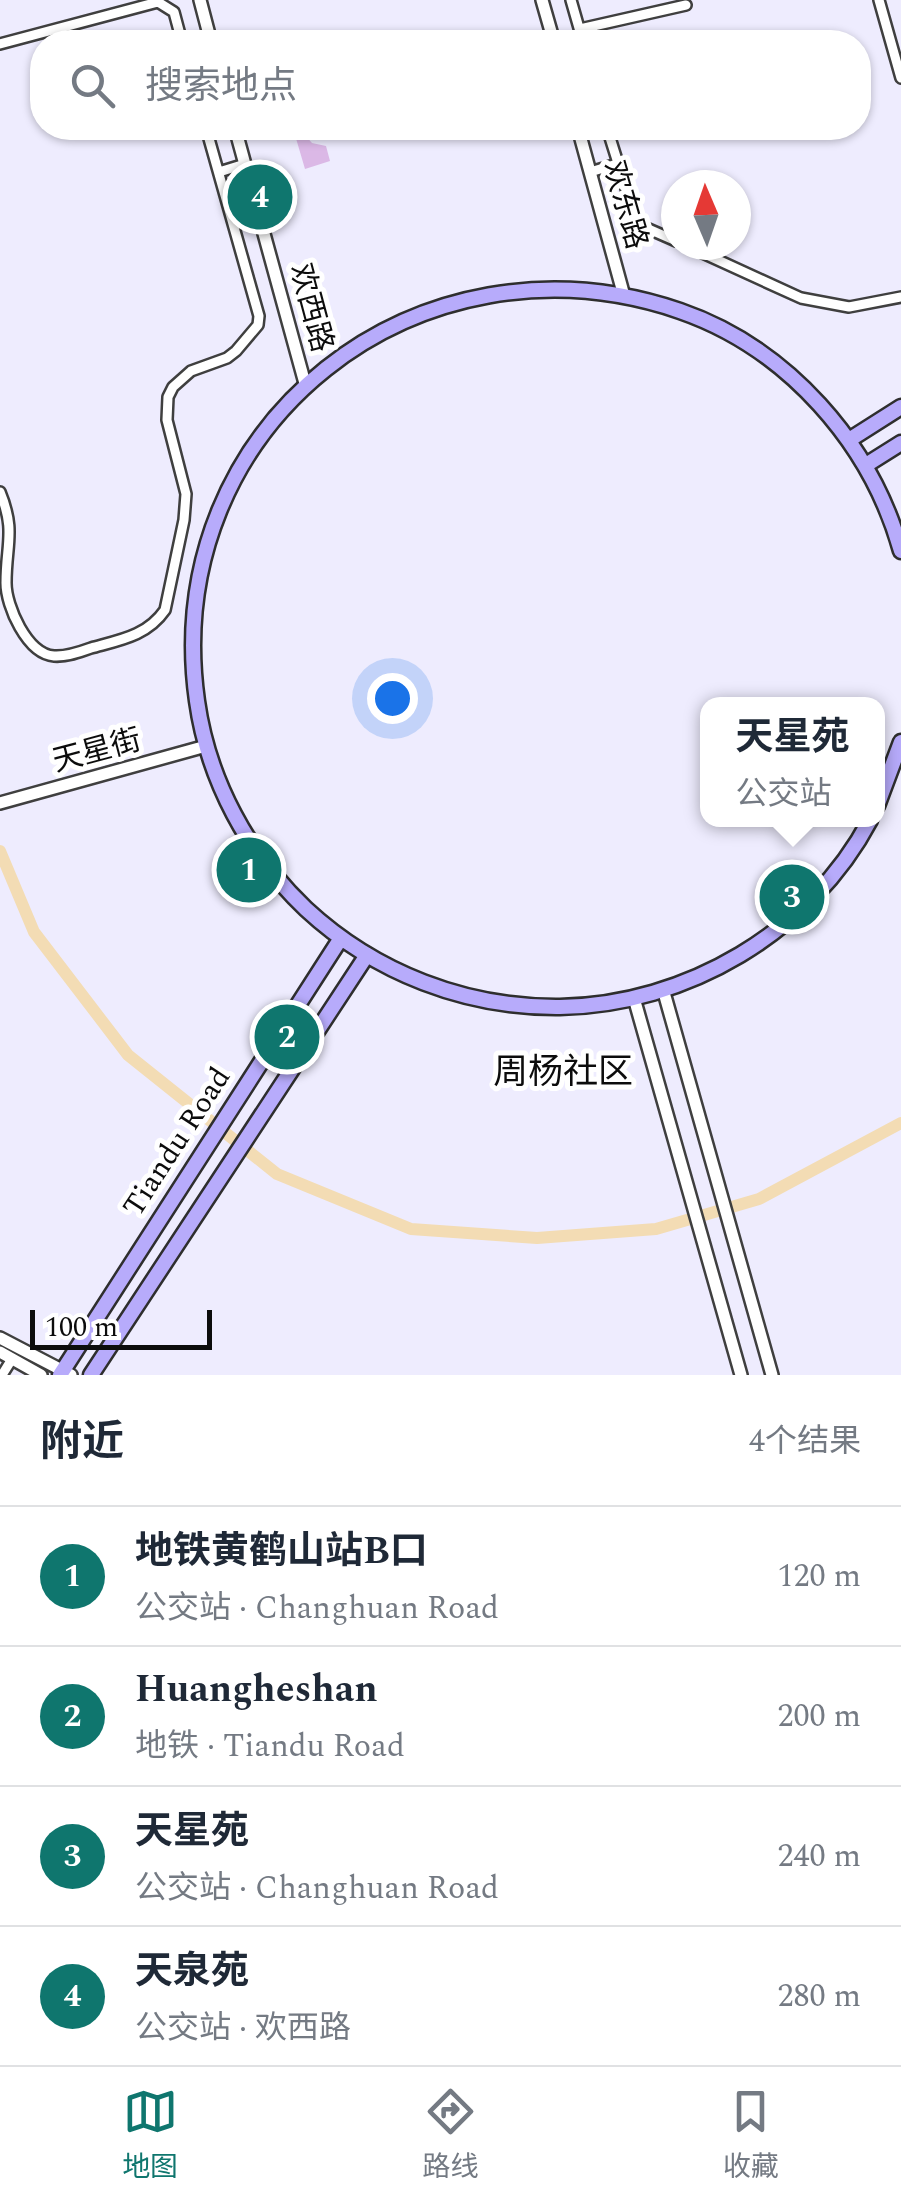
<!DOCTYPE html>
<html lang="zh">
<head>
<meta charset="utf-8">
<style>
  body { margin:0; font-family:Spectral,"Noto Sans SC",serif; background:#f6f6f7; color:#1f2937 }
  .compass { position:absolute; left:661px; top:170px; width:90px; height:90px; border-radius:50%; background:#fff; box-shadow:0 2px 8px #0004; rotate:358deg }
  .scale { position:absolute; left:30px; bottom:25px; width:182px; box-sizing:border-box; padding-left:10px; border:5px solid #0c0c0c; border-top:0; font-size:28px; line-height:35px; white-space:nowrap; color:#0c0c0c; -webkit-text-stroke:8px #fff; paint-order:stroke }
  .you { position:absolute; left:392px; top:698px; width:35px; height:35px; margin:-25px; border:8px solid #fff; border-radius:50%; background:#1a73e8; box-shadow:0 0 0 15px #1a73e833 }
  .badge { display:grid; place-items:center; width:65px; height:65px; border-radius:50%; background:#0f766e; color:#fff; font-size:32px; font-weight:700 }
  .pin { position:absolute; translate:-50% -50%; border:5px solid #fff; box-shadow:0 2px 10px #0006 }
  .popup { position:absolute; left:700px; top:697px; width:185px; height:130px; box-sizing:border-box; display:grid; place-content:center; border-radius:20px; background:#fff; filter:drop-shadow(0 2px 8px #0005); font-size:32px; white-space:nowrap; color:#747a83 }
  .popup b { font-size:38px; color:#1f2937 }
  .popup::after { content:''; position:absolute; left:50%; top:100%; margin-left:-20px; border:20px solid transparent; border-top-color:#fff }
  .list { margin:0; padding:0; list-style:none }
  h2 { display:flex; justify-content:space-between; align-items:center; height:130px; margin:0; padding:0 40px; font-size:42px }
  h2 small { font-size:32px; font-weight:400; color:#747a83 }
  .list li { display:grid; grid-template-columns:65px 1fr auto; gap:30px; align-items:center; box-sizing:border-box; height:140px; padding:0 40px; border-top:2px solid #e0e1e3 }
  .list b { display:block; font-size:38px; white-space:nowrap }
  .list p { margin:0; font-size:32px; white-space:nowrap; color:#747a83 }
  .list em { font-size:32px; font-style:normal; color:#747a83 }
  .icon { flex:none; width:55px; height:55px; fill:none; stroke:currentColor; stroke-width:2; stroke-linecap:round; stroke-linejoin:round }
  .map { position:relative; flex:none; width:901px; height:1375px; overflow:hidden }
  .search { position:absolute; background:#fff; box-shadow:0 2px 8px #0004; left:30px; right:30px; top:30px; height:110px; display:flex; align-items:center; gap:25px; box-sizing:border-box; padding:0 35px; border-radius:40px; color:#747a83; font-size:38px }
  .sheet { height:690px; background:#fff }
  nav { display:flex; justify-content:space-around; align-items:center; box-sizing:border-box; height:140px; border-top:2px solid #e0e1e3; background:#fff; font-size:28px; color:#747a83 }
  nav a { display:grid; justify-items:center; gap:5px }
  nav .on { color:#0f766e }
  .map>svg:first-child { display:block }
  .green { fill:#dbb8e6 }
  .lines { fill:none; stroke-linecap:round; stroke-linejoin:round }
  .canal { stroke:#f3dcb4; stroke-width:12 }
  .minor-casing { stroke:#3f3f3f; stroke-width:14 }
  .tertiary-casing { stroke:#3f3f3f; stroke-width:16 }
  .secondary-casing { stroke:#2e2e2e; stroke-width:19 }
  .minor { stroke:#fff; stroke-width:9 }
  .tertiary { stroke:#fff; stroke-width:11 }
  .secondary { stroke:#b7abfb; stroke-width:14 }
  .labels { text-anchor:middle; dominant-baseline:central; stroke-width:10; stroke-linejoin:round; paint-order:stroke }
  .street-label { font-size:30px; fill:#0c0c0c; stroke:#fff }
  .quarter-label { font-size:35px; fill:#0c0c0c; stroke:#fff }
</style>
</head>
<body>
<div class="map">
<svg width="901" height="1375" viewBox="0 0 901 1375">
  <rect width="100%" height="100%" fill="#eeecfe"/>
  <path class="green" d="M303 133 312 143 326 146 330 161 305 169 295 135Z"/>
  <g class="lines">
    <path class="canal" d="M0 851 34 932 128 1055 277 1174 411 1229 537 1238 656 1229 759 1199 901 1123"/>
    <defs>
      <path id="minor" d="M571 0 583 42
        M879 0 901 78
        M580 29 686 5
        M0 44 158 2 174 12 182 42
        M607 128 633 211 644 227 676 241
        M219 172 245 164
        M590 172 617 164
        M685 245 801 298 849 307 901 297
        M0 492C16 531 6 544 6 583 6 606 27 654 54 656 66 657 80 652 91 648 120 640 147 636 165 610L184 520 186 494 167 420 168 397 173 387 191 371 227 358 236 351 258 325 259 316 206 128
        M2 1375 12 1359"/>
      <path id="tertiary" d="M200 0 211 42
        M542 0 554 42
        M235 128 306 387
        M578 128 624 296
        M0 803 206 746
        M663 989 772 1375
        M634 998 741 1375
        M0 1338 71 1375
        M0 1352 41 1375"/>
      <path id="secondary" d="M849 440 901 407
        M866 465 901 443
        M877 806 901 742
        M870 820C811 932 686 1005 560 1007 466 1008 375 973 306 909 248 854 208 780 197 701 158 424 419 222 680 311 787 348 871 443 901 551
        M60 1375 341 938
        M91 1375 367 955"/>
    </defs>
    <use href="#minor" class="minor-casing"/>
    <use href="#tertiary" class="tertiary-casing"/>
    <use href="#secondary" class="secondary-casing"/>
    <use href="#minor" class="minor"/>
    <use href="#tertiary" class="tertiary"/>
    <use href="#secondary" class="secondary"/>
  </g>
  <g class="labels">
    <g class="street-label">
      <text transform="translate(625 205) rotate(74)">欢东路</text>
      <text transform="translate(311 308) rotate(75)">欢西路</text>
      <text transform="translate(97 751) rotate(-15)">天星街</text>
      <text transform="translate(177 1142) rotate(-57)">Tiandu Road</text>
    </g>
    <g class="quarter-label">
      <text x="563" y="1072">周杨社区</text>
    </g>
  </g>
</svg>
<svg class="compass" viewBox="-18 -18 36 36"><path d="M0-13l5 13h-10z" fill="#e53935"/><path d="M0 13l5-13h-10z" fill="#747a83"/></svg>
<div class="scale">100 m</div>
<div class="you"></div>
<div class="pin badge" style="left:249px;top:870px">1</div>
<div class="pin badge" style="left:287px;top:1037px">2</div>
<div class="pin badge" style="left:792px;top:897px">3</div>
<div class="popup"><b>天星苑</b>公交站</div>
<div class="pin badge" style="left:260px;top:197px">4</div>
<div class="search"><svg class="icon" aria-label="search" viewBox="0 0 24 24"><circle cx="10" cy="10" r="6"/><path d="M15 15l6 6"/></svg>搜索地点</div>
</div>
<section class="sheet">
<h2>附近<small>4个结果</small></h2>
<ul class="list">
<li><span class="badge">1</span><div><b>地铁黄鹤山站B口</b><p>公交站 · Changhuan Road</p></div><em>120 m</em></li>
<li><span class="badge">2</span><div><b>Huangheshan</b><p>地铁 · Tiandu Road</p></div><em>200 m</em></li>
<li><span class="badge">3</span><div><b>天星苑</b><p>公交站 · Changhuan Road</p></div><em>240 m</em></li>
<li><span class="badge">4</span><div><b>天泉苑</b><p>公交站 · 欢西路</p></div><em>280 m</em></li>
</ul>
</section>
<nav>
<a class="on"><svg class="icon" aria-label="map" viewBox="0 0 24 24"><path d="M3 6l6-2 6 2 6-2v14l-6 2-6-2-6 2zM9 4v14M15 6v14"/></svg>地图</a>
<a><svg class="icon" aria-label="directions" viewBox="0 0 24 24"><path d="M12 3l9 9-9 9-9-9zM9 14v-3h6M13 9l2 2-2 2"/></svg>路线</a>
<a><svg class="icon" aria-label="saved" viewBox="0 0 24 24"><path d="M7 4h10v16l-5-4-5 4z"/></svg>收藏</a>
</nav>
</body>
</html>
